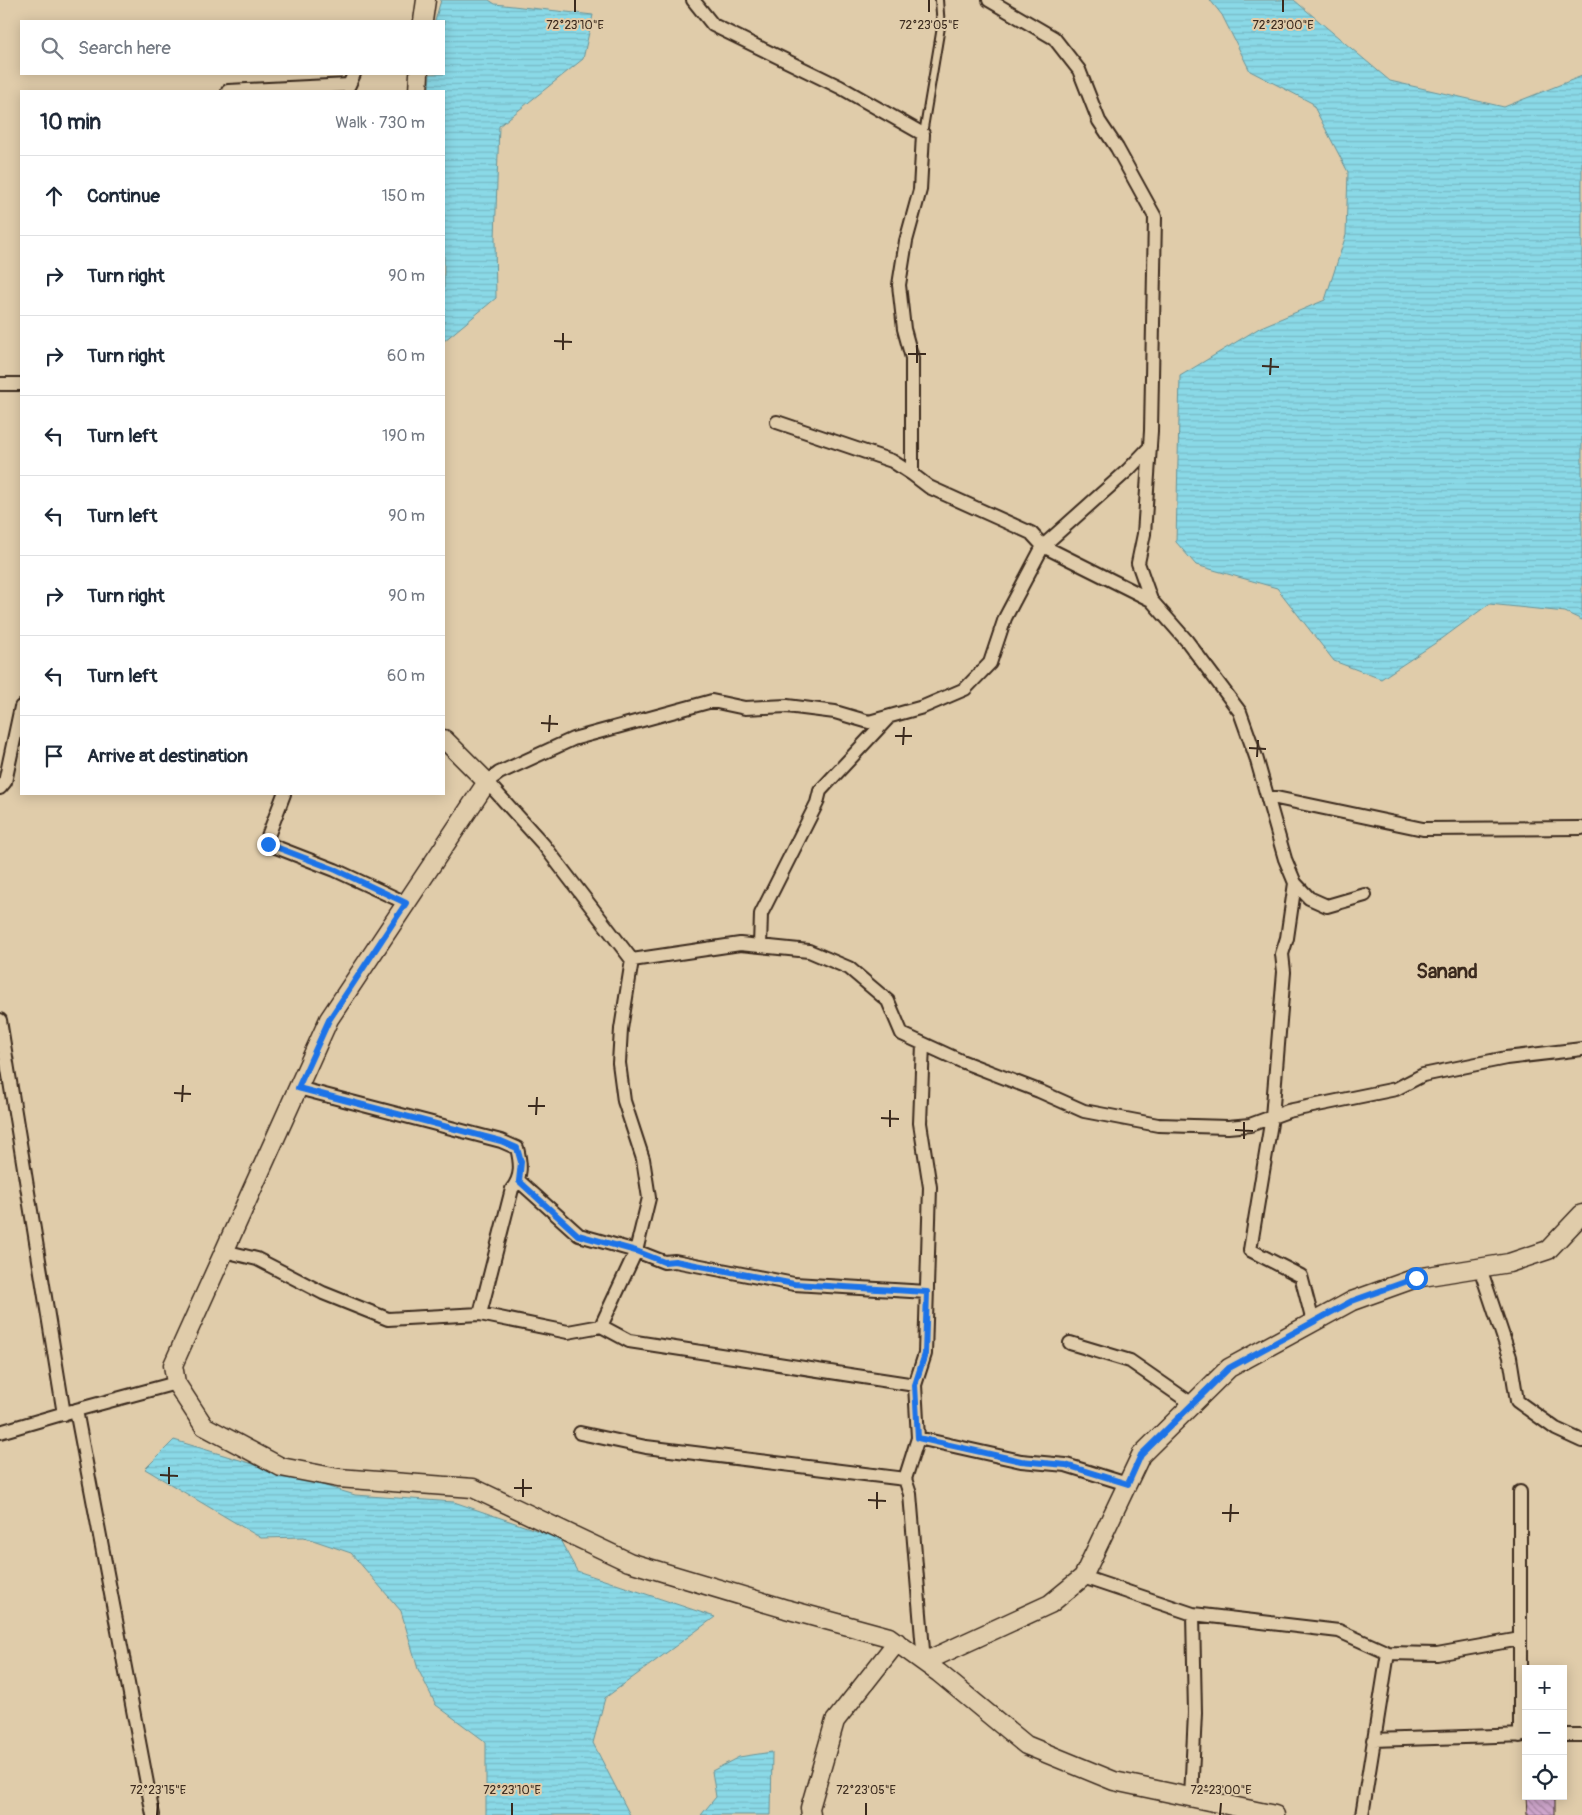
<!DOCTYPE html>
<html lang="en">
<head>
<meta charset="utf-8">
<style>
  body { margin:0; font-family:Pangolin,sans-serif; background:#f6f6f7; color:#1f2937 }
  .controls { position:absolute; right:15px; bottom:15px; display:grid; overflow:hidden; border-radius:0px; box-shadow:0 2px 12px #0003 }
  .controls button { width:45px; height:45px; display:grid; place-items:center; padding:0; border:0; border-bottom:1px solid #e0e1e3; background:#fff; color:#1f2937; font:25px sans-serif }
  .stop { position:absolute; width:15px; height:15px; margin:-11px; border:4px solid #1a73e8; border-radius:50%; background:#fff }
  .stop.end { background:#1a73e8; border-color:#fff; box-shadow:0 1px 5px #0008 }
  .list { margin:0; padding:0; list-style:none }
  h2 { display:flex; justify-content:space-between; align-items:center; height:65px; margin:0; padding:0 20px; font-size:21px }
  h2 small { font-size:16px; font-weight:400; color:#747a83 }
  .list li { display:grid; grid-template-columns:32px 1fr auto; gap:15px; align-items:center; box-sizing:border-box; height:80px; padding:0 20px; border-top:1px solid #e0e1e3 }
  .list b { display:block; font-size:19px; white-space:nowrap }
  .list em { font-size:16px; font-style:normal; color:#747a83 }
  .icon { flex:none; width:28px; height:28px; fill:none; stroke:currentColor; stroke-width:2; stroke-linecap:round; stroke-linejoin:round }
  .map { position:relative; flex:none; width:1582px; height:1815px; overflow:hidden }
  .search { position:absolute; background:#fff; box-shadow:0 2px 12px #0003; left:20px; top:20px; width:425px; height:55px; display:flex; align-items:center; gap:12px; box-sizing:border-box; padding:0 18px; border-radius:0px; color:#747a83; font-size:19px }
  .panel { position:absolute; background:#fff; box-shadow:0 2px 12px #0003; left:20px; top:90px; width:425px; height:705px; border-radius:0px }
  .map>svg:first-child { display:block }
  .water { fill:url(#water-rules); stroke:#6a9397 }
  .building { fill:url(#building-back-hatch); stroke:#3b2a1e }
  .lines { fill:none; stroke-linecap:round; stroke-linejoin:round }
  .lane-casing { stroke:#3b2a1e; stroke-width:10 }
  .street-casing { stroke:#3b2a1e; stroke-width:16 }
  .secondary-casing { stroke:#3b2a1e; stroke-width:21 }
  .lane { stroke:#e0ccaa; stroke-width:6 }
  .street { stroke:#e0ccaa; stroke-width:12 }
  .secondary { stroke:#e0ccaa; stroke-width:18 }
  .route { stroke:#1a73e8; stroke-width:6 }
  .ticks { fill:none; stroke:#3b2a1e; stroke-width:2 }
  .labels { text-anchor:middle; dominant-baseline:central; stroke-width:4; stroke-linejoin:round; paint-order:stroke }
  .district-label { font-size:20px; font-weight:bold; fill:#3b2a1e; stroke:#e0ccaa }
  .ticks-label { font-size:12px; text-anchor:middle; fill:#3b2a1e; stroke:#e0ccaa; stroke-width:4; stroke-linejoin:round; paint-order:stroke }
</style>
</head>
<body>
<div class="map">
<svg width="1582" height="1815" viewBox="0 0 1582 1815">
  <defs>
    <pattern id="water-rules" width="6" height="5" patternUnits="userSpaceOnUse" patternTransform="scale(1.25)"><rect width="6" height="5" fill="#8ad9e7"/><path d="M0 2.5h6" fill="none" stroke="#78bac6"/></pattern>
    <pattern id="building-back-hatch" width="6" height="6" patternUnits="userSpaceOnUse" patternTransform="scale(1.25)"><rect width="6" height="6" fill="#d0a7cd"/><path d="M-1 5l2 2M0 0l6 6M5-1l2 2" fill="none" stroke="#aa88a6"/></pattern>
  </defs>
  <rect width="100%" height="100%" fill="#e0ccaa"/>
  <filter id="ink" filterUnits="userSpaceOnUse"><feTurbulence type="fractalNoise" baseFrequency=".02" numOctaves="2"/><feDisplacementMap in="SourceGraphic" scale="10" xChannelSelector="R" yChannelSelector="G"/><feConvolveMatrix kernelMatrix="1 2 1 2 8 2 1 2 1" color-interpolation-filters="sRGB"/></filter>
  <g filter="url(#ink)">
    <path class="water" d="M441 0H489L495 4 593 15 583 59 499 126 495 238 496 298 444 341V91H429L430 74H444V21H435Z
      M1210 0H1294L1390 81 1504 107 1582 76V620L1565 612 1489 604 1443 638 1381 679 1334 661 1277 588 1196 565 1176 542 1180 376 1261 327 1325 300 1346 235 1348 172 1312 103 1250 71 1222 15Z
      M174 1440 355 1495 454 1502 559 1538 577 1571 715 1617 605 1698 593 1743 630 1815H486V1742L436 1705 418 1669 401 1611 351 1553 304 1537 261 1538 145 1469Z
      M772 1752 771 1815H701L716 1797 712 1771 739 1757Z"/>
    <path class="building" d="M1526 1796H1554V1815H1527Z"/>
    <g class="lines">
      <defs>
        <path id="lane" d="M923 134 941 27 939 0"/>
        <path id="street" d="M693 0 713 25 840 87 923 134 920 190 906 241 899 285 904 329 912 358V474L929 487 1031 533 1043 546 1151 600
          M989 0 1054 38 1079 70 1099 121 1117 148 1155 217 1151 431 1144 534 1138 563 1151 600 1187 641 1240 712 1256 757 1285 859 1295 883 1309 898 1327 906 1365 895
          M228 91 349 85 354 74
          M0 384H21
          M777 422 892 461 912 474
          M0 788 5 782 21 707
          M284 794 268 836V844L335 870 406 903
          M1267 796 1423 829 1582 828
          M1295 883 1287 938 1282 954 1284 972 1272 1117 1250 1250 1301 1276 1313 1322
          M760 946 761 914 817 803 820 791 889 717
          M632 960 740 944 809 951 849 968 888 1001 902 1034 961 1061 1039 1091 1084 1111 1158 1125 1228 1127 1250 1125 1288 1111 1396 1089 1423 1075 1506 1058 1582 1049
          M0 1020 64 1414
          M923 1044 920 1123 930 1187 925 1354 915 1385 918 1438 905 1479 910 1494 924 1662
          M298 1088 501 1141 517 1148C521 1164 522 1177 512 1189L480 1314
          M519 1181 579 1235 636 1251 664 1262 675 1261 794 1284 927 1292
          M224 1251 257 1259 323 1293 388 1319 480 1314 568 1332 601 1326 629 1341 915 1385
          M1480 1268 1510 1357 1517 1401 1556 1429 1582 1441
          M601 1326 636 1251 649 1198 643 1159 624 1101 619 1063 621 1029 632 960 543 844 487 782 499 773 573 739 712 701 745 708 787 706 835 712 869 722 923 707 965 689 990 663 1005 618 1043 546 1128 470 1150 447
          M1070 1343 1130 1361 1192 1404
          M0 1432 72 1411
          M580 1433 646 1447 905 1479
          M918 1438 1021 1461 1066 1465 1127 1484
          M1520 1492V1736
          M1083 1577 1193 1614 1339 1631 1388 1653 1437 1654 1520 1639
          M1563 1735H1582
          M1373 1740 1526 1735
          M1191 1798 1195 1713 1193 1614
          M153 1815 76 1410 176 1383
          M1362 1815 1388 1653"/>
        <path id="secondary" d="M423 21 426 0
          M418 91 419 74
          M444 739 487 782 329 1019 173 1365 176 1383 204 1426 281 1467 338 1478 473 1488 629 1562 786 1609 889 1637 939 1673 1026 1745 1114 1781 1275 1815
          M924 1662 1050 1604 1083 1577 1141 1455 1229 1368 1352 1301 1416 1278 1509 1263 1548 1250 1582 1214
          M811 1815 810 1808 835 1721 897 1642"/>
      </defs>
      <use href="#lane" class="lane-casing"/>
      <use href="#street" class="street-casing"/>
      <use href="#secondary" class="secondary-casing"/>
      <use href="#lane" class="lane"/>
      <use href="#street" class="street"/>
      <use href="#secondary" class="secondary"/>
    </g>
  </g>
  <g class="lines" filter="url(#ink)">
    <path class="route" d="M268 844 336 870 406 903 329 1020 298 1088 501 1141 517 1148 521 1162 519 1181 578 1235 636 1251 664 1262 675 1261 794 1284 927 1292 925 1354 915 1385 918 1438 1021 1461 1066 1465 1128 1484 1141 1455 1229 1368 1352 1301 1416 1278"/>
  </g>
  <path class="ticks" d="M575 12V0M929 12V0M1283 12V0M554 341 572 342M563 350V333M908 354H926M917 363V345M1262 366 1279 367M1270 375 1271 358M541 723 558 724M549 732 550 715M895 736H912M903 745 904 727M1249 748 1266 749M1257 757 1258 740M174 1093 191 1094M182 1102 183 1085M528 1106H545M536 1115 537 1097M881 1118 899 1119M890 1127V1110M1235 1130 1253 1131M1244 1139V1122M160 1475 178 1476M169 1484V1467M514 1488H532M523 1497V1479M868 1500 886 1501M877 1509V1492M1222 1513H1239M1230 1522 1231 1504M157 1815 158 1803M512 1815V1803M866 1815V1803M1220 1815 1221 1803"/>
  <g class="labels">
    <g class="district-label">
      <text x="1447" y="971">Sanand</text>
    </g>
  </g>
  <g class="ticks-label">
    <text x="575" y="29">72°23'10"E</text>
    <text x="929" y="29">72°23'05"E</text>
    <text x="1283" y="29">72°23'00"E</text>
    <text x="158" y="1794">72°23'15"E</text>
    <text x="512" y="1794">72°23'10"E</text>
    <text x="866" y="1794">72°23'05"E</text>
    <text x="1221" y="1794">72°23'00"E</text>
  </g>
</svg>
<div class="controls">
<button>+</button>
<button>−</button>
<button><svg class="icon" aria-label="locate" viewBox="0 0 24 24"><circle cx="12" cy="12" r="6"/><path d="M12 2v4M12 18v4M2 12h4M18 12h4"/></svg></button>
</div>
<div class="stop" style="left:1416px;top:1278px"></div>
<div class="stop end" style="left:268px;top:844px"></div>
<div class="search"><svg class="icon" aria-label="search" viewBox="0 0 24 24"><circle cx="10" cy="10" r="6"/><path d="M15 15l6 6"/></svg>Search here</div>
<section class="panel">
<h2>10 min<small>Walk · 730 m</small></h2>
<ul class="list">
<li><svg class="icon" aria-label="ahead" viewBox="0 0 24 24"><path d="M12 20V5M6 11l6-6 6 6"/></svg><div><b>Continue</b></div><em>150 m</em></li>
<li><svg class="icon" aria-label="right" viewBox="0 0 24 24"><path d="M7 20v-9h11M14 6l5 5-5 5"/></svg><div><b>Turn right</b></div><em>90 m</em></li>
<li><svg class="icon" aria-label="right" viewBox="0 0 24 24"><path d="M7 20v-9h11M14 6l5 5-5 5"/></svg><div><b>Turn right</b></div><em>60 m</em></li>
<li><svg class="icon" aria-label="left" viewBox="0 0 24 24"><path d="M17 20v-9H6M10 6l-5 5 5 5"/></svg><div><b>Turn left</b></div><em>190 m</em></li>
<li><svg class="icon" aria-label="left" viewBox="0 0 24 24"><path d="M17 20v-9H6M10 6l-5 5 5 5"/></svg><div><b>Turn left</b></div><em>90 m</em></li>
<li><svg class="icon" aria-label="right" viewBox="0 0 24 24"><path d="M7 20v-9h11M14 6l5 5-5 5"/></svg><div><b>Turn right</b></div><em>90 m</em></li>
<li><svg class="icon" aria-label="left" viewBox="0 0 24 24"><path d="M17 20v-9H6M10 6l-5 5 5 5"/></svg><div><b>Turn left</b></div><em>60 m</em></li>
<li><svg class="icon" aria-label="arrive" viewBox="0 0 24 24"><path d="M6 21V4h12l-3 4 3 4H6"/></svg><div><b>Arrive at destination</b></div></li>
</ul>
</section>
</div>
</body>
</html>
